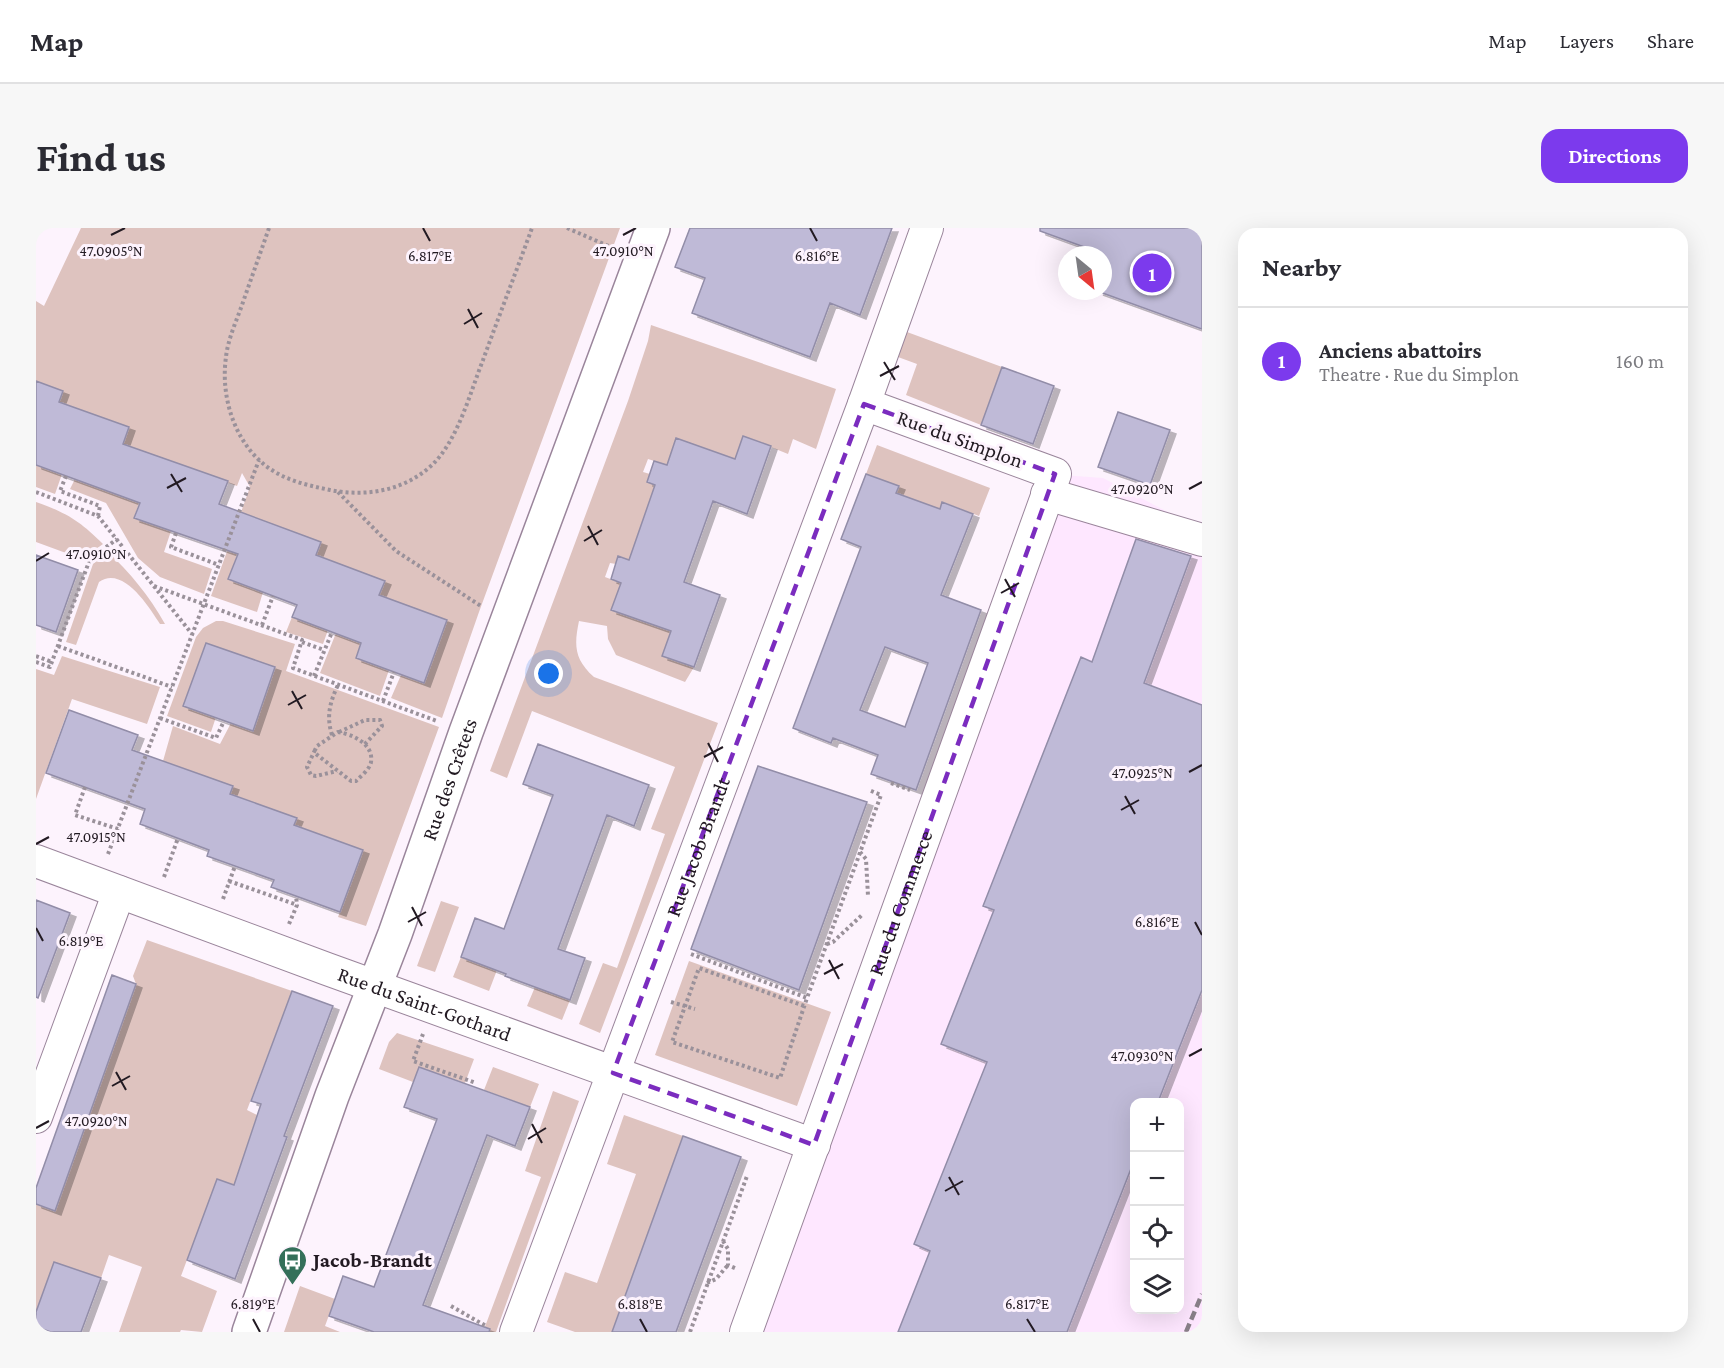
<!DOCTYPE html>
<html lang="en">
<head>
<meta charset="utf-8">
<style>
  body { margin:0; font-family:"Crimson Pro",serif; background:#f7f7f7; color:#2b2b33 }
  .controls { position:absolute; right:18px; bottom:18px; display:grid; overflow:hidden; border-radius:12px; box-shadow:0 6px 24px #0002 }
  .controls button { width:54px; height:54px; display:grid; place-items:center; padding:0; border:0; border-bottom:2px solid #e1e1e2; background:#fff; color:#2b2b33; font:30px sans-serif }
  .compass { position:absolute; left:1022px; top:18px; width:54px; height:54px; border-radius:50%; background:#fff; box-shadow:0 6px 24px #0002; rotate:151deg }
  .you { position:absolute; left:513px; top:446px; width:21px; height:21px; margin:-15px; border:4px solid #fff; border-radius:50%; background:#1a73e8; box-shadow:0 0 0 9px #1a73e833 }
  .badge { display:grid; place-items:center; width:39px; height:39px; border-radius:50%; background:#7c3aed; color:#fff; font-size:20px; font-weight:700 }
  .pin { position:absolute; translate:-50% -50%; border:3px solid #fff; box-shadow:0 2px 6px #0006 }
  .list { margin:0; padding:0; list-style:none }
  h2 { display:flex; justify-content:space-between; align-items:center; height:78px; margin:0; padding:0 24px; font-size:26px }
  h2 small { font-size:20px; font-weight:400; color:#7c7c81 }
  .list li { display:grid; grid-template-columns:39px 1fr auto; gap:18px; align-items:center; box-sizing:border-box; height:108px; padding:0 24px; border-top:2px solid #e1e1e2 }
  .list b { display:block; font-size:22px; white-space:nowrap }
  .list p { margin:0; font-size:20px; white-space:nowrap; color:#7c7c81 }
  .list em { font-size:20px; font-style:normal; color:#7c7c81 }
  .icon { flex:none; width:33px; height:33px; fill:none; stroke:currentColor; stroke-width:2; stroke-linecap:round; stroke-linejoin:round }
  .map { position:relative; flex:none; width:1166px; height:1104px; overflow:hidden; border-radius:18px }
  header { display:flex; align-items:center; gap:36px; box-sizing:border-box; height:84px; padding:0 30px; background:#fff; border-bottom:2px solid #e1e1e2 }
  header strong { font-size:28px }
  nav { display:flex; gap:33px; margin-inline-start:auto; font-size:21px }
  .intro { display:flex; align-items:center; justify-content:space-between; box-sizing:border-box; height:144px; padding:0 36px }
  h1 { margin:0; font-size:42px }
  .button { padding:15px 27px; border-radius:18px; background:#7c3aed; color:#fff; font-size:21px; font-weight:700 }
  main { display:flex; gap:36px; padding:0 36px }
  aside { flex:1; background:#fff; border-radius:18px; box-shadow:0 6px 24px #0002 }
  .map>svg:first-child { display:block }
  .built { fill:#fee7ff; fill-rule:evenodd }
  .green { fill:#dec3bf }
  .building { fill:#bfbad7; stroke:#928da8; stroke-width:1.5; fill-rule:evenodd; filter:url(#shadow) }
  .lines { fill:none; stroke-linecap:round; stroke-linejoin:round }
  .minor-casing { stroke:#9a859b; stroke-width:34 }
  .major-casing { stroke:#9a859b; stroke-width:36 }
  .path { stroke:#9a919a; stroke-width:4; stroke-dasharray:3 3; stroke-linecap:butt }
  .minor { stroke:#fff; stroke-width:32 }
  .major { stroke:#fff; stroke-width:33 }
  .rail { stroke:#898089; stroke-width:4.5; stroke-dasharray:9 4.5; stroke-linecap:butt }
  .marked { fill:none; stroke:#7b2cbf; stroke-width:4.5; stroke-dasharray:12 8; stroke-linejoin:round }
  .ticks { fill:none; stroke:#221a22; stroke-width:2 }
  .labels { text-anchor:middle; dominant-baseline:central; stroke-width:6; stroke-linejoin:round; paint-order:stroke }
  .street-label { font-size:21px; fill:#221a22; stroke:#fdf3fd }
  .poi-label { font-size:21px; font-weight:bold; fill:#221a22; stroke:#fdf3fd; text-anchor:start }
  .ticks-label { font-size:15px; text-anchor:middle; fill:#221a22; stroke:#fdf3fd; stroke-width:6; stroke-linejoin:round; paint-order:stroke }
</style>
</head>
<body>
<header>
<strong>Map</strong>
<nav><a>Map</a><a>Layers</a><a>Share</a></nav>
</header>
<div class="intro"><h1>Find us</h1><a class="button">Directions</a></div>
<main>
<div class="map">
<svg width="1166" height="1104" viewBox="0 0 1166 1104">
  <defs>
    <filter id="shadow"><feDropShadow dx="6" dy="4" stdDeviation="0" flood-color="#0004"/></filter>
  </defs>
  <rect width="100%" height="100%" fill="#fdf3fd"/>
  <path class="built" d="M1026 247 1067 250 1166 302V1104H720ZM1098 874H1144V1082H1098Z"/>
  <path class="green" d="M45 0H584L443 384 406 490 355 470 365 447 388 455 343 367 348 353 280 327 216 288 192 351 227 364 221 384 175 368 214 259 206 245 201 258 121 228 98 289 135 303 128 324 176 341 168 366 124 349 102 330 70 275 34 261 39 251 70 262 93 200 23 174 27 163 0 153V73L8 78Z
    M615 97 800 161 780 221 757 211 752 226 707 208 699 231 640 210 631 237 612 231 607 244 614 246 611 254 628 261 614 271 598 318 601 335 583 328 580 336 574 335 569 349 585 355 576 381 639 404 632 411 626 428 658 439 649 454 580 427 572 411 571 398 543 393C538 417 538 431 558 449L682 495 564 805 543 796 567 735 581 740 629 606 615 601 639 539 496 483 471 550 454 543 592 173 612 113Z
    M871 104 966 139 945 197 870 167 881 136 862 129Z
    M841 217 954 260 943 288 907 274 904 281 860 265 863 258 830 246Z
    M0 221 5 223 1 237 26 246 19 266 0 259Z
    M0 274C31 285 44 293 67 316L52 327 49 332 0 314Z
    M71 323C94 345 113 367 129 396H124C113 379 87 337 63 354L40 417 30 414 57 336Z
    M256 389 292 402 287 416 250 404Z
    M180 393H187L259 416 250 443 403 499 330 698 302 689 327 622 258 597 261 590 194 566 196 558 127 533 137 498 184 516 195 495 217 502 239 440 170 415 147 478 180 489 175 504 131 488 160 409 167 400Z
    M300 405 325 415 320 430 353 442 344 468 284 445Z
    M26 428 124 459 111 496 36 471 0 571V441L18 447Z
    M405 673 423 679 399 744 381 738Z
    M111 712 256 763 211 882 221 887 207 931 230 939 222 966 181 951 145 1048 181 1063 166 1104 145 1102 144 1104H83L106 1039 73 1027 65 1050 18 1034 0 1084V976L19 983 100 756 97 748Z
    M425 729 461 742 453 763 417 749Z
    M653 733 795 784 761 878 619 827Z
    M499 759 534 772 526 792 491 778Z
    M361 805 438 831 429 855 383 839 377 854 343 841 353 814Z
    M457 839 503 856 494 879 448 862Z
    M517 863 543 873 460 1104H447L505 949 489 943Z
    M588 887 647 908 576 1104H539L511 1094 529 1044 561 1055 600 946 571 936Z
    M264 1058 299 1071 289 1098 304 1104H248Z"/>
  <path class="building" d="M654 0H856L824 87 794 75 774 129 656 85 669 50 639 39Z
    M1004 0H1166V101L1061 63H1067V27H1061L1062 24 1004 3Z
    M966 139 1018 158 997 216 945 197Z
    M0 153 27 163 23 174 93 199 87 216 192 253 183 276 285 314 280 327 349 353 343 367 411 392 388 455 320 430 325 415 256 389 261 377 192 351 202 326 98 290 104 275 0 237Z
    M1082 184 1134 202 1114 257 1062 239Z
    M707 208 735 218 711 286 677 273 648 354 684 367 658 439 626 428 635 403 575 382 585 355 575 351 582 328 593 332 619 257 611 254 618 233 631 237 640 210 699 231Z
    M830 246 863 258 860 265 904 281 906 274 937 286 905 367 945 382 880 562 835 546 842 527 797 510 795 515 757 500 825 319 805 311ZM849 419 892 435 869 499 824 482Z
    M1100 311 1155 328 1108 455 1166 477V762L1122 874H1098V933L1031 1104H862L894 1023 878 1016 951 834 905 816 958 682 947 678 1045 429 1056 434Z
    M0 327 42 342 20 404 0 397Z
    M170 415 239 439 217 503 147 478Z
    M33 482 102 507 96 522 197 558 194 566 261 590 258 597 327 622 304 684 235 659 238 652 171 628 173 622 104 596 109 581 10 545Z
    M502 516 613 557 598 598 571 587 522 721 549 730 534 772 469 748 470 746 425 729 439 690 468 701 517 567 487 556Z
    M722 538 831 574 763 762 655 721Z
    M0 672 34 685 2 770 0 769Z
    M76 747 100 756 19 983 0 976V960Z
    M256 763 297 778 248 908 251 909 199 1051 151 1032 181 951 198 957 225 876 215 873Z
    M383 839 494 879 479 918 451 907 387 1077 454 1101 453 1104H338L293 1088 307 1048 338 1059 401 891 368 879Z
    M647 908 705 929 640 1104H576Z
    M18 1034 65 1050 45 1104H15L0 1099V1084Z"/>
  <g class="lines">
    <defs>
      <g id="minor">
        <path d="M1011 266 1166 312"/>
        <path id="s1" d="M0 633 291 741 778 917"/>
        <path d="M0 889 83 664"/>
        <path id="s2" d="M480 1104 828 176 891 0"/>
        <path id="s3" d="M710 1104 1019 246 828 176"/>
      </g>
      <g id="major">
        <path id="s4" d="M213 1104 296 868 359 706 430 504 617 0"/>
      </g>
    </defs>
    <use href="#minor" class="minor-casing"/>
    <use href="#major" class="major-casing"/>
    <path class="path" d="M233 0C224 26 215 51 206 77 200 94 192 111 190 129 184 171 200 221 239 244 256 254 275 258 294 262 330 269 368 263 396 237 422 212 434 165 447 132 463 88 480 44 496 0
      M531 0 577 20
      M30 248 24 263 64 278 62 288
      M0 264 62 288 156 406
      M302 264 360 323 445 378
      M140 305 135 319 183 337
      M118 358 266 412 257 440 401 493
      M226 397 237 368
      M266 414 288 422
      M22 418 136 459
      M0 428 16 434
      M0 434 14 439 54 331 81 311
      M278 448 296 404
      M347 473 358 444
      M124 490 180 510 188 493
      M302 504C316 506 338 516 335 534 334 541 325 548 320 553H315L280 526 279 522 281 518Z
      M303 504 329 492H344L346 498 328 517
      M296 507C290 488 294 474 302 457
      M279 522 271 539 275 547 280 548 301 543
      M855 555 874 562
      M49 559 39 587 82 601
      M824 624 830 631 832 668
      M72 626 223 232
      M128 649 142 610
      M193 653 261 677
      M187 671 199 638
      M253 696 261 677 260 668
      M791 716 797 714 826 687
      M655 726 771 770 845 567 833 562
      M635 774 659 781
      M768 778 663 740 636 814 744 850 771 770
      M387 806 377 833 440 855
      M687 1013 692 1021V1037L701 1041
      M671 1055 680 1051 692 1037
      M415 1078 450 1098
      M654 1104 711 948"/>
    <use href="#minor" class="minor"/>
    <use href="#major" class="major"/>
    <path class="rail" d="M1150 1104 1166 1066"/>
  </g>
  <path class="marked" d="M828 176 1019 246 778 917 577 845Z"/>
  <path class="ticks" d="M387 0 394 13M774 0 781 13M75 7 89 0M587 7 600 0M432 81 442 100M428 96 446 85M848 134 859 152M844 148 863 138M135 246 146 264M131 260 150 250M1153 261 1166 254M552 298 562 317M548 313 566 302M0 333 13 325M969 351 979 369M965 365 983 355M256 463 266 481M252 477 270 467M672 515 682 534M668 529 687 519M1153 544 1166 537M1089 568 1099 586M1085 582 1103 572M0 616 13 609M376 679 386 698M372 694 390 684M1159 694 1166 707M0 700 7 713M793 732 803 751M788 746 807 736M1153 828 1166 821M80 844 90 862M76 858 94 848M496 896 506 915M0 900 13 893M492 911 510 900M913 949 923 967M909 963 927 953M217 1091 224 1104M604 1091 611 1104M991 1091 999 1104"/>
  <defs>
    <symbol id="bus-pin" viewBox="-11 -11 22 30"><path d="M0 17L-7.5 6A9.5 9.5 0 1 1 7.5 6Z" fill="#34705a" stroke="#fdf3fd"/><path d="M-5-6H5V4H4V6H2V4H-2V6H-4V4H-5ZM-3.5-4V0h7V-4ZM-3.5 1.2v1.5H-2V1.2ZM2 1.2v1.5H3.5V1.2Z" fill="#fff"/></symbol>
  </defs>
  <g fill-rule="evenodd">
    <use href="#bus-pin" x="240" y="1016" width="33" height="45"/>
  </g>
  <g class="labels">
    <g class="street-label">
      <text transform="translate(924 211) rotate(20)">Rue du Simplon</text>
      <text stroke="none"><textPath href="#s4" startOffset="588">Rue des Crêtets</textPath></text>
      <text stroke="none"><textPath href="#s2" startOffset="518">Rue Jacob-Brandt</textPath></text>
      <text stroke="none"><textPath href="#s3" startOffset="456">Rue du Commerce</textPath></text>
      <text stroke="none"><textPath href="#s1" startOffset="414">Rue du Saint-Gothard</textPath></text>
    </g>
    <g class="poi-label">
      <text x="277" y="1032">Jacob-Brandt</text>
    </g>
  </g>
  <g class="ticks-label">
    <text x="75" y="28">47.0905°N</text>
    <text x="587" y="28">47.0910°N</text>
    <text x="394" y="33">6.817°E</text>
    <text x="781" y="33">6.816°E</text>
    <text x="1106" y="266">47.0920°N</text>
    <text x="60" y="331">47.0910°N</text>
    <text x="1106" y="550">47.0925°N</text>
    <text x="60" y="614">47.0915°N</text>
    <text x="1121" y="699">6.816°E</text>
    <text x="45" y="718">6.819°E</text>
    <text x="1106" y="833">47.0930°N</text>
    <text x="60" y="898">47.0920°N</text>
    <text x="217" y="1081">6.819°E</text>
    <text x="604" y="1081">6.818°E</text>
    <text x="991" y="1081">6.817°E</text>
  </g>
</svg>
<div class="controls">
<button>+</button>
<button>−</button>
<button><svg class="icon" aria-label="locate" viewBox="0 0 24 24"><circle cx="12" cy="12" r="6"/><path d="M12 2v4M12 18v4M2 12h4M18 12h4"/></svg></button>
<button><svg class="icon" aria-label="layers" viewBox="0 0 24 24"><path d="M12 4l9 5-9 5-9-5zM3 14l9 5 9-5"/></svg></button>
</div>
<svg class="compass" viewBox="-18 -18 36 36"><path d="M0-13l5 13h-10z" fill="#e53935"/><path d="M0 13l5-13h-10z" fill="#7c7c81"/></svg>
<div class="you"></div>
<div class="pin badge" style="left:1116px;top:45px">1</div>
</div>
<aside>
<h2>Nearby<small></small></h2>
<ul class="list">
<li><span class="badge">1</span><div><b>Anciens abattoirs</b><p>Theatre · Rue du Simplon</p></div><em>160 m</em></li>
</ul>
</aside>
</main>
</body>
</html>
